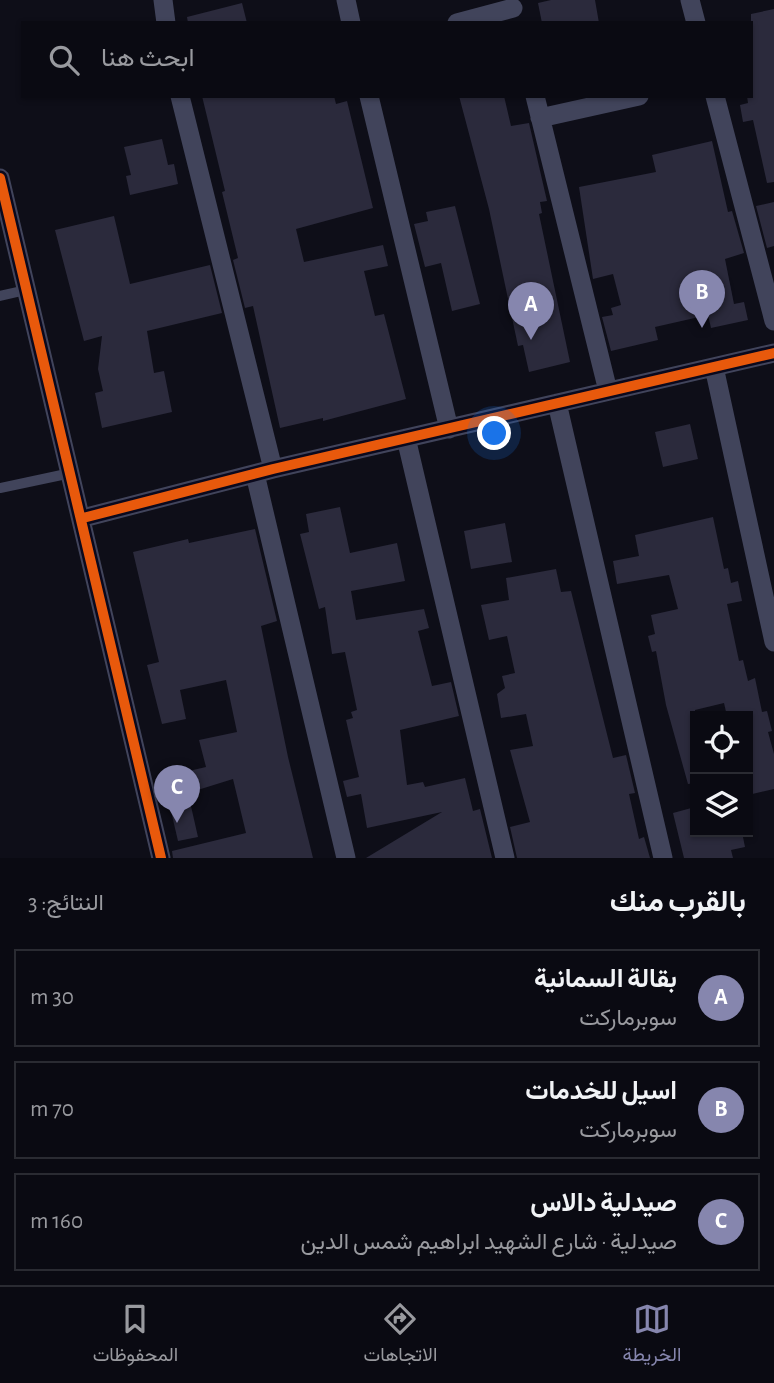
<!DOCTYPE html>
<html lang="ar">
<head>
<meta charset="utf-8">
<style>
  body { margin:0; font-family:"Alegreya Sans",Vazirmatn,sans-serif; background:#13131b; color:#f1f3f6; direction:rtl }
  .controls { position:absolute; right:21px; bottom:21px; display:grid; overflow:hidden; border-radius:0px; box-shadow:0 2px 5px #0004 }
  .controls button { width:63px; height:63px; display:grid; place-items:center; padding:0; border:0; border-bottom:2px solid #2a2b32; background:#0a0a12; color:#f1f3f6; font:35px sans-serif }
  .you { position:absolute; left:495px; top:434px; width:24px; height:24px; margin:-18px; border:5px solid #fff; border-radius:50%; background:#1a73e8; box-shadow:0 0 0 10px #1a73e833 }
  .badge { display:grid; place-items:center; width:46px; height:46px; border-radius:50%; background:#8686ae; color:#fff; font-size:23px; font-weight:700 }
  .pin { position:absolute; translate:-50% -58px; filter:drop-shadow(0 2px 4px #0008) }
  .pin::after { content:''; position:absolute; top:37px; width:24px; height:21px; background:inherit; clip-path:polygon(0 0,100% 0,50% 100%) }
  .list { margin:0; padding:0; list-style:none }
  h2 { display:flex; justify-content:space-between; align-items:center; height:91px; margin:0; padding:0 28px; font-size:30px }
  h2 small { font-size:23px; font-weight:400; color:#999a9f }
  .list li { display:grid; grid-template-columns:46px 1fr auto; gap:21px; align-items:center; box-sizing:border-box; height:98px; margin:0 14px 14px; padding:0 14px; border:2px solid #2a2b32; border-radius:0px }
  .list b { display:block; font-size:26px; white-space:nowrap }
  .list p { margin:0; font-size:23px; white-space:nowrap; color:#999a9f }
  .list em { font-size:23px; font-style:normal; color:#999a9f }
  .icon { flex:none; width:38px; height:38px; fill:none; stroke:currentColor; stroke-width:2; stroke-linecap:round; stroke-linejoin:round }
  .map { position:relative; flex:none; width:774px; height:858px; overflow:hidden; direction:ltr }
  .search { position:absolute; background:#0a0a12; box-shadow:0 2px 5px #0004; left:21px; right:21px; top:21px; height:77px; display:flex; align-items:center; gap:18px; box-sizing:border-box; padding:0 24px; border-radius:0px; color:#999a9f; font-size:26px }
  .sheet { height:427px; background:#0a0a12 }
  nav { display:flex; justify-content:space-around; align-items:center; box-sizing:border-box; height:98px; border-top:2px solid #2a2b32; background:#0a0a12; font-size:19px; color:#999a9f }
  nav a { display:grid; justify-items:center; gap:4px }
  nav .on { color:#8686ae }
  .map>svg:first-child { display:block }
  .building { fill:#2b2a3c }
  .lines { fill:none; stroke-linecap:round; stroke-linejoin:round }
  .service { stroke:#41445b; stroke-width:10 }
  .minor { stroke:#41445b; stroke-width:19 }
  .cycleway-casing { stroke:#0a091d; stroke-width:15 }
  .cycleway { stroke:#e8590c; stroke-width:10 }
</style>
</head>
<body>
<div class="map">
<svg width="774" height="858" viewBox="0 0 774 858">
  <rect width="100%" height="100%" fill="#0e0e18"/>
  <path class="building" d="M551 0H595L599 23H542L538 3Z
    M242 3 247 23H188L187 17Z
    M774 9V182L767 183 753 120 743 122 740 105 748 103 747 96H751V14Z
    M202 96H334L336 104 347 101 373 208 296 229 304 262 383 245 388 266 364 271 375 316 384 314 406 399 323 421V418L280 428 253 306 245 308 233 260 238 258 222 192 225 191Z
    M459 96H504L511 126 529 123 547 201 540 202 542 213 539 214 570 362 529 372 523 345 518 346 489 209Z
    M162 139 168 165 174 164 178 184 130 195 126 176 131 175 124 147Z
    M712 141 728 212 732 211 744 253 725 259 734 304 744 302 748 320 711 328 708 315 655 327 658 340 611 351 602 317 613 315 611 308 621 305 613 274 593 279 579 187 656 172 652 155Z
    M774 202V246L767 248 756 206Z
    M455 206 480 304 452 311 441 263 425 267 414 224 428 221 426 212Z
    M114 216 130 284 210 265 222 313 147 331 154 373 164 371 172 412 102 428 95 393 103 391 98 369 102 336 84 341 55 230Z
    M690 424 698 459 663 467 655 432Z
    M340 507 350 553 397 543 405 581 351 591 356 620 424 609 429 628 418 631 432 686 451 682 459 716 400 730 407 785 423 782 425 787 465 778 473 811 480 809 492 858H366L442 812 367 828 361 794 347 797 343 781 359 777 346 720 353 718 351 712 357 710 345 652 332 654 325 607 319 609 300 534 309 532 306 514Z
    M713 517 724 569 728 568 731 583 738 581 742 601 727 604 739 661 743 660 748 681 755 678 762 712 767 711 772 731 768 732 774 754V789L748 795V716H727L724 703 695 710V783L688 784 666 705 656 651 652 652 648 636 655 634 651 615 678 609 669 575 617 584 613 561 639 556 635 535Z
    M505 523 512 562 471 569 464 531Z
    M255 529 277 621 261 626 288 757 313 858H173L172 851 246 833 233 779 188 793 198 837 178 841 163 777 206 767 199 740 237 732 226 680 180 690 186 719 162 724 147 665 159 662 133 552 188 539 189 543Z
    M556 569 561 592 571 591 613 758 626 755 635 793 629 794 639 839 644 837 650 858H517L510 827 530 822 510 750 533 746 526 714 501 718 497 694 505 688 502 676 515 673 507 636 489 640 481 605 509 600 506 578Z
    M695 807V832H742L745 847 731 850 733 858H684L673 813Z"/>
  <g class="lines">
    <path class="service" d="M0 296 26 290
      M0 488 71 473"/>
    <path class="minor" d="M163 0 166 23
      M346 0 351 23
      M690 0 696 23
      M457 23 513 8
      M180 96 273 469
      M369 96 449 429
      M535 96 608 391
      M715 96 774 321
      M540 118 639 96
      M0 178 161 858
      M714 367 774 642
      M557 403 663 858
      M406 438 505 858
      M255 474 346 858
      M83 518 273 469 774 353"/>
    <defs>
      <path id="cycleway" d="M0 178 161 858
        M83 518 273 469 774 353"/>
    </defs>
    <use href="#cycleway" class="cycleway-casing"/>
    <use href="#cycleway" class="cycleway"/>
  </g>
</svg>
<div class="controls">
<button><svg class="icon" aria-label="locate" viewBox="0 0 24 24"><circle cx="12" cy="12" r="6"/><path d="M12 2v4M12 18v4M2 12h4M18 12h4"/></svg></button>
<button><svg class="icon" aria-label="layers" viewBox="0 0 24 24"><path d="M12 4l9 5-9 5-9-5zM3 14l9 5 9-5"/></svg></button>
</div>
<div class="you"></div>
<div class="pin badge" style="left:531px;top:340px">A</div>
<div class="pin badge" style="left:702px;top:328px">B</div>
<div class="pin badge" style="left:177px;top:823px">C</div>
<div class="search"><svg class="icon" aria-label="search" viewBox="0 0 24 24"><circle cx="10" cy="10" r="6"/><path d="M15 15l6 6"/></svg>ابحث هنا</div>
</div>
<section class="sheet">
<h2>بالقرب منك<small>النتائج: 3</small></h2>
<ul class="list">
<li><span class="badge">A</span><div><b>بقالة السمانية</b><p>سوبرماركت</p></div><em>30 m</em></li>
<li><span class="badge">B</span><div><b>اسيل للخدمات</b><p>سوبرماركت</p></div><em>70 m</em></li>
<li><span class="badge">C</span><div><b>صيدلية دالاس</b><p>صيدلية · شارع الشهيد ابراهيم شمس الدين</p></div><em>160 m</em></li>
</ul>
</section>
<nav>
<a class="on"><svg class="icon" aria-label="map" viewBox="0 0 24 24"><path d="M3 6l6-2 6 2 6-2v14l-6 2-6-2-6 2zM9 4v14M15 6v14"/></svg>الخريطة</a>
<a><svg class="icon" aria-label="directions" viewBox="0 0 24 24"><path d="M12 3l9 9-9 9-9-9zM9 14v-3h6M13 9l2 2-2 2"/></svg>الاتجاهات</a>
<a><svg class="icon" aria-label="saved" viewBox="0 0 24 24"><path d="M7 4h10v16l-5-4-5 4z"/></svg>المحفوظات</a>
</nav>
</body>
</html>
